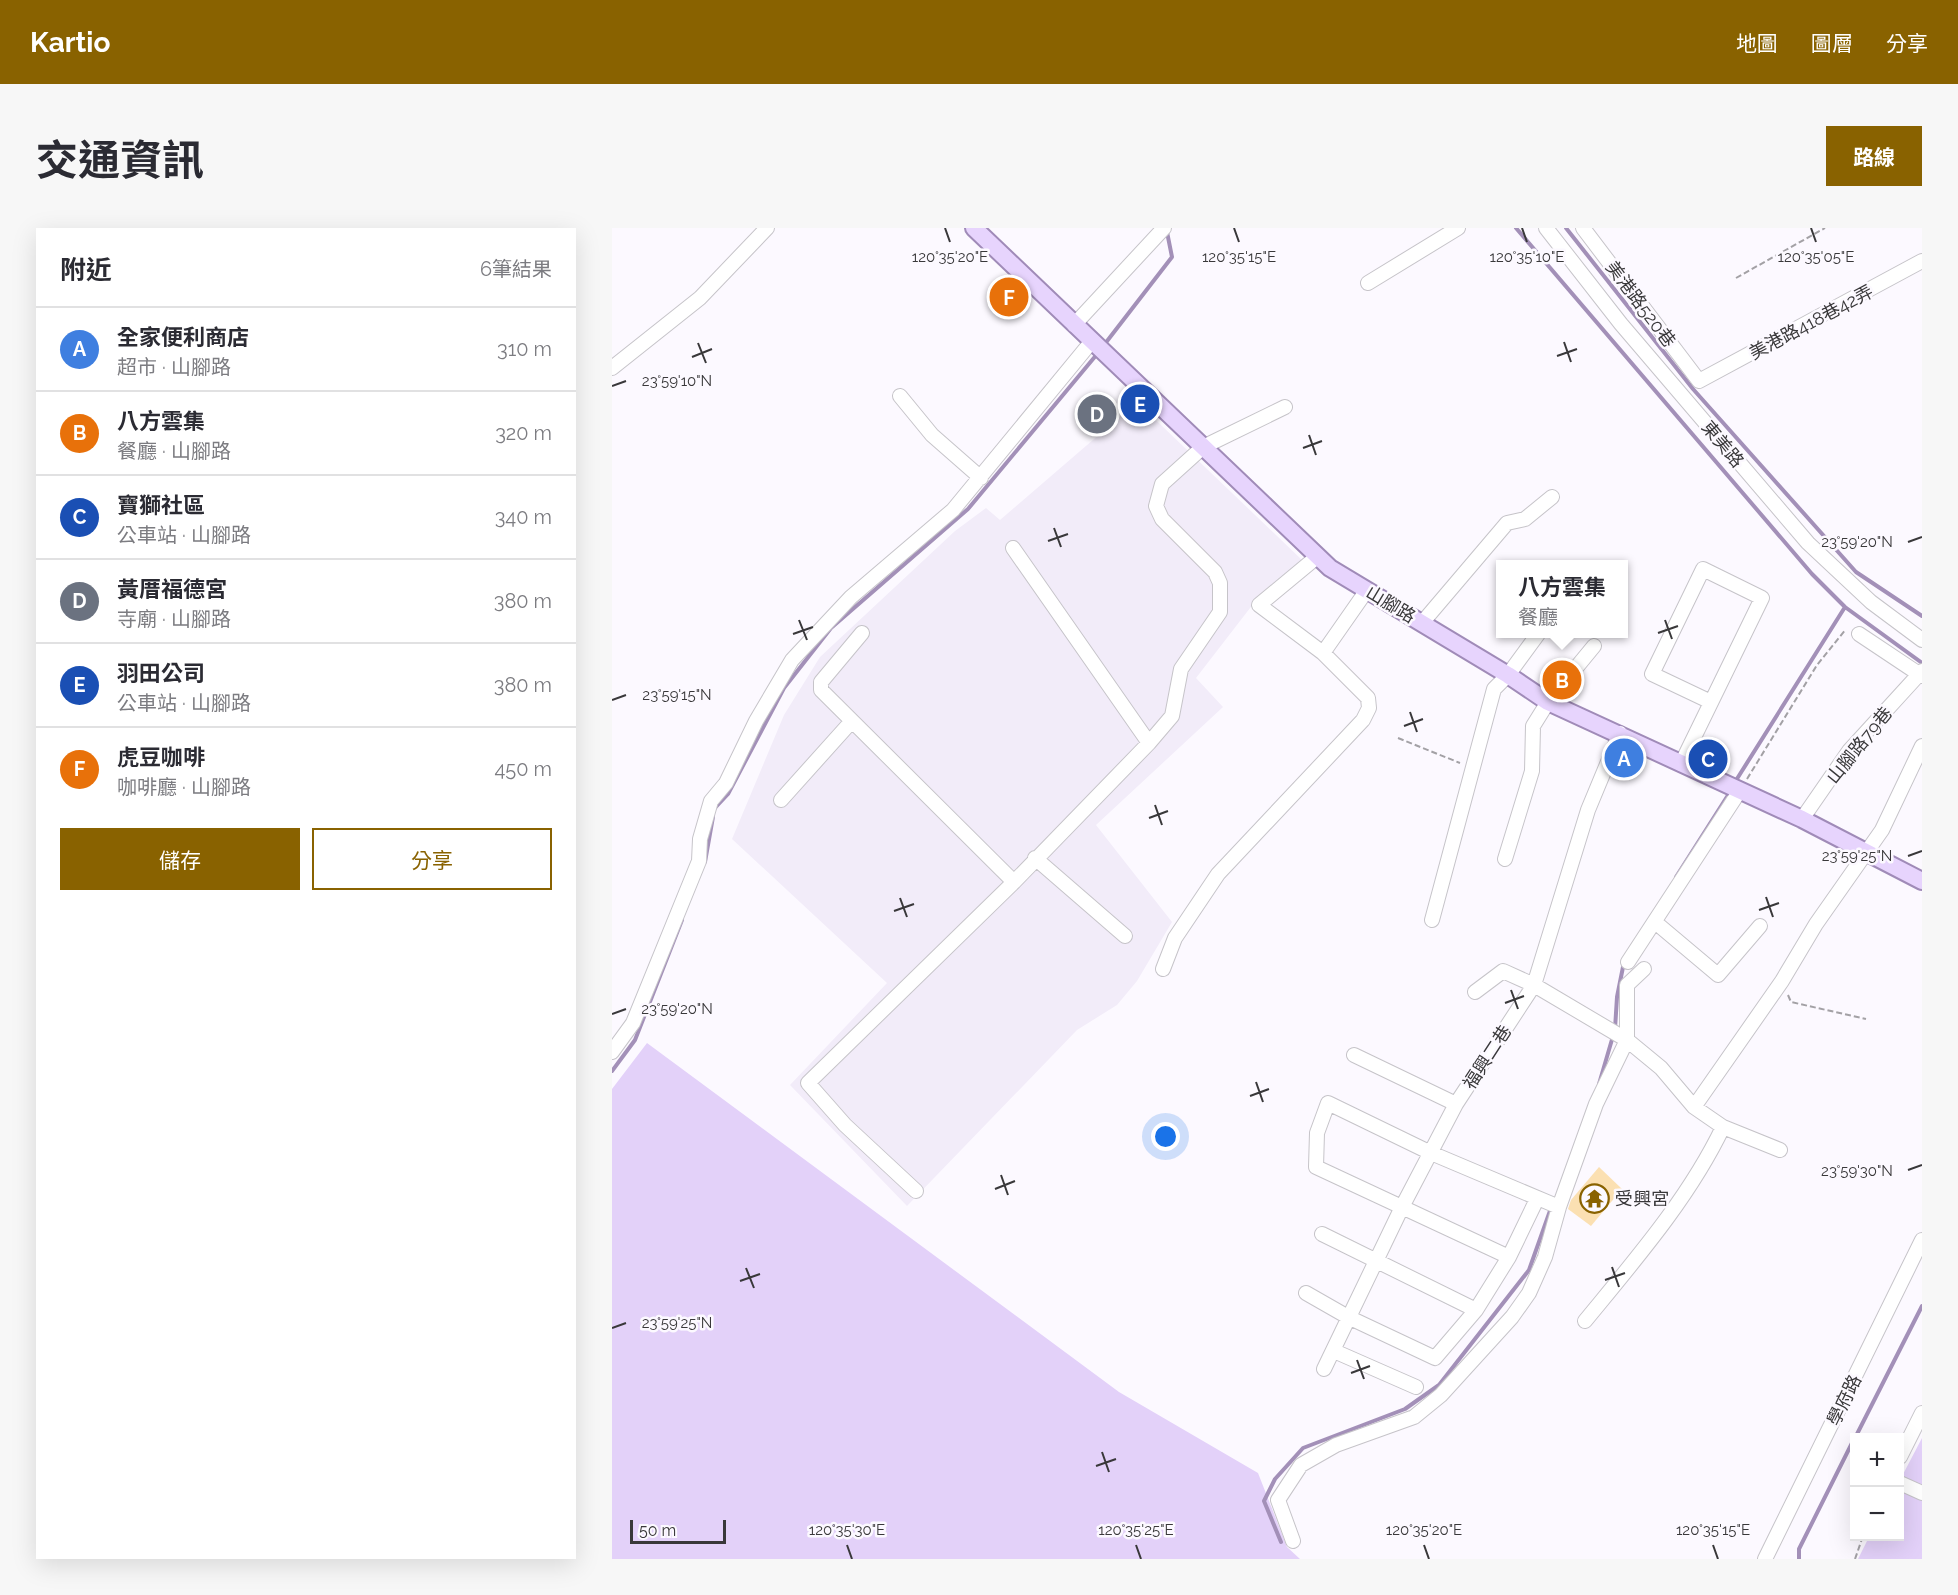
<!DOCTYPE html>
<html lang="zh-TW">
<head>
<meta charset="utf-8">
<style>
  body { margin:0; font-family:Raleway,"Noto Sans TC",sans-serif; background:#f7f7f7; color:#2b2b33 }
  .controls { position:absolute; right:18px; bottom:18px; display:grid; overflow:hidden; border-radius:0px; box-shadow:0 6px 24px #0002 }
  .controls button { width:54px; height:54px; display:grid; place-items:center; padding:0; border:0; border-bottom:2px solid #e1e1e2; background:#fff; color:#2b2b33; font:30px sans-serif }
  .scale { position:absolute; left:18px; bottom:15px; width:96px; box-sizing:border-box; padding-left:6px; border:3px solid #39383a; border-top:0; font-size:16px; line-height:21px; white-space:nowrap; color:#39383a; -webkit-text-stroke:4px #fcf9ff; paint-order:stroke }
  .you { position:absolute; left:554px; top:909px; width:21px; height:21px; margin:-15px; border:4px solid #fff; border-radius:50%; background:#1a73e8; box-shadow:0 0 0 9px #1a73e833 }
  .badge { display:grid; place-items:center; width:39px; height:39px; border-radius:50%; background:#896200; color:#fff; font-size:20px; font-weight:700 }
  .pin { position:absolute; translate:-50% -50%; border:3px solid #fff; box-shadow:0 2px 6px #0006 }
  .popup { position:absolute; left:884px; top:332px; width:132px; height:78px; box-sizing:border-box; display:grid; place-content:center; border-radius:0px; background:#fff; filter:drop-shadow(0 2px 4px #0005); font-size:20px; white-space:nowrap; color:#7c7c81 }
  .popup b { font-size:22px; color:#2b2b33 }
  .popup::after { content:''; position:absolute; left:50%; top:100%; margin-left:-12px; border:12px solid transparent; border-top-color:#fff }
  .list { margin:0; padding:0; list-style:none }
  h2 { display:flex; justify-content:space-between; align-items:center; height:78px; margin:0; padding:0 24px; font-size:26px }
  h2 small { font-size:20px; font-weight:400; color:#7c7c81 }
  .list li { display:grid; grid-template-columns:39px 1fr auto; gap:18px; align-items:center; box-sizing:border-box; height:84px; padding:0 24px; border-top:2px solid #e1e1e2 }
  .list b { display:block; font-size:22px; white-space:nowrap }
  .list p { margin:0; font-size:20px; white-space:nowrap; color:#7c7c81 }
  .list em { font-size:20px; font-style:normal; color:#7c7c81 }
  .actions { display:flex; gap:12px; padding:18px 24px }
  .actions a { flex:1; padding:14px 0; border:2px solid #896200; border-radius:0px; text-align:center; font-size:21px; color:#896200 }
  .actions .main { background:#896200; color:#fff }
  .map { position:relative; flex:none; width:1310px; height:1331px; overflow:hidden; border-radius:0px }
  header { display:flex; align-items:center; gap:36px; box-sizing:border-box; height:84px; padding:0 30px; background:#896200; color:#fff }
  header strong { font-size:28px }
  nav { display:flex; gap:33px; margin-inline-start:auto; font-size:21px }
  .intro { display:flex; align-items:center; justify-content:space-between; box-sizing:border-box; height:144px; padding:0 36px }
  h1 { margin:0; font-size:42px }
  .button { padding:15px 27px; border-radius:0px; background:#896200; color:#fff; font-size:21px; font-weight:700 }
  main { display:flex; gap:36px; padding:0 36px }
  aside { flex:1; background:#fff; border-radius:0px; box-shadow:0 6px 24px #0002 }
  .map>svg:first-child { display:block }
  .built { fill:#f2ecf9 }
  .green { fill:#e3d1f9 }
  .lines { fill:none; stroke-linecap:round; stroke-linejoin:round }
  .stream { stroke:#a390b8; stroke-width:4 }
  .building { fill:#fbe0b2 }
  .minor-casing { stroke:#c6c4c9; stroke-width:16 }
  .major-casing { stroke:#a08bb8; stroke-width:20 }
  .path { stroke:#a3a1a5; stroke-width:2; stroke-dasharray:6 3; stroke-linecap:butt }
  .minor { stroke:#fff; stroke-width:14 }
  .major { stroke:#e7d4fd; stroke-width:16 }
  .ticks { fill:none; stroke:#39383a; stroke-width:2 }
  .labels { text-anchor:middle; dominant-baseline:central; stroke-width:5; stroke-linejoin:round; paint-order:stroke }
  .street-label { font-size:18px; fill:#39383a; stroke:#fcf9ff }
  .poi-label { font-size:18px; fill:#39383a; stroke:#fcf9ff; text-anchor:start }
  .ticks-label { font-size:15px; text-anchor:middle; fill:#39383a; stroke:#fcf9ff; stroke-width:5; stroke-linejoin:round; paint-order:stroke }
</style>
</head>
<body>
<header>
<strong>Kartio</strong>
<nav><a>地圖</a><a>圖層</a><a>分享</a></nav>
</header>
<div class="intro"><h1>交通資訊</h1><a class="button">路線</a></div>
<main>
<aside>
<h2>附近<small>6筆結果</small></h2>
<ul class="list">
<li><span class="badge" style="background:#3f7fe0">A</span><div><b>全家便利商店</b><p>超市 · 山腳路</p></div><em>310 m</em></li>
<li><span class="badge" style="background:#e8710a">B</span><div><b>八方雲集</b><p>餐廳 · 山腳路</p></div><em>320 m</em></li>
<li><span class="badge" style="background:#1a4fb4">C</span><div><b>寶獅社區</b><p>公車站 · 山腳路</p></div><em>340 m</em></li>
<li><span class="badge" style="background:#6b7280">D</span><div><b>黃厝福德宮</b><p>寺廟 · 山腳路</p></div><em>380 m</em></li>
<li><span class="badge" style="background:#1a4fb4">E</span><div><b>羽田公司</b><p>公車站 · 山腳路</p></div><em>380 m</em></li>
<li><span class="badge" style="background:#e8710a">F</span><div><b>虎豆咖啡</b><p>咖啡廳 · 山腳路</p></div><em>450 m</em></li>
</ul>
<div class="actions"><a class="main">儲存</a><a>分享</a></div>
</aside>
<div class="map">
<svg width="1310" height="1331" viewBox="0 0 1310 1331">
  <rect width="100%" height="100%" fill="#fcf9ff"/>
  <path class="built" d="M525 174 690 332 645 371 584 450 611 479 484 597 560 694 525 753 505 777 465 802 295 978 178 857 275 755 120 611 172 487 208 429 343 303 374 280 388 292Z"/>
  <path class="green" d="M35 815 507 1164 646 1245 675 1319 688 1331H0V861Z
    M1310 1210V1331H1246L1257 1309 1288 1308V1252Z"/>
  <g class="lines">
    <path class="stream" d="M904 0 1200 346 1233 379 1310 435
      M954 0 1081 161 1244 344 1310 388
      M492 117 560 29 555 4
      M1123 554 1233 379
      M102 581 116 566 172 460 219 400 356 281 486 125
      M93 634 101 589
      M1064 649 1118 564
      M1003 801 1005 769 1012 734
      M0 843 23 812 70 692
      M987 856 1001 808
      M1243 1210 1310 1078
      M669 1314 652 1273 663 1251 691 1220 793 1181 827 1157 917 1042 939 980
      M1187 1331V1321L1242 1211"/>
  </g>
  <path class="building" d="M987 939 1010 961 979 998 956 981 959 972Z"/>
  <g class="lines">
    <defs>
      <path id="minor" d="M934 0 1009 96 1196 315 1259 374 1310 412
        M971 0 1087 153 1310 33
        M756 55 846 0
        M462 97 552 0
        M0 140 88 70 155 0
        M288 168 320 207 369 250
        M401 320 537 515
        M810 395 895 295 913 291 940 269
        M250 405 209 454V462L402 654
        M1247 406 1310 448
        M711 425 755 362
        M1069 536 1150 370 1091 341 1040 446 1099 474
        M169 572 239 494
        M1190 591 1237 523 1310 443
        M423 630 513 708
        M893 631 920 543 921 498 936 474 982 418
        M820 692 882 461 896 447 926 406
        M1043 694 1106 747 1148 698
        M1016 734 1127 564
        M551 741 563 710 606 646 751 492 757 480 756 470 711 425 647 377 706 328
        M863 764 891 743 922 757 1015 812 1049 840 1082 879 1111 899 1168 922
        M0 824 21 795 87 633 88 611 99 573 114 555 144 493 180 432 239 369 341 282 480 113
        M742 827 844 876
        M1082 879 1170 753 1204 696 1270 602 1310 518
        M304 963 233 897 196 855 402 654 537 515 560 488 569 441 608 384V355L603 344 550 291 544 278 550 256 591 219 673 179
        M710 1006 864 1082
        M897 1029 704 939 705 905 716 875 819 925 947 979
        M694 1065 736 1089 823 1130 864 1082 897 1029 925 971
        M973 1093C1023 1032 1077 970 1111 899
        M722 1123 804 1159
        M712 1141 790 979 844 876 922 757 976 582 1008 505
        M1288 1229 1310 1185
        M1288 1255 1310 1265
        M681 1313 666 1272 689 1237 724 1217 802 1189 829 1167 900 1089 917 1065 933 1029 947 979 984 876 1015 812V757L1032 741
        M1153 1331 1310 1012"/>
      <path id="major" d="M362 0 718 340 896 447 936 474 1190 591 1310 653"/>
    </defs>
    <use href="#minor" class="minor-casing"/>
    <use href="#major" class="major-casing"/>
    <path class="path" d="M1124 50 1213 0
      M786 510 848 535
      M1135 551 1205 437 1234 401
      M1176 767 1179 774 1254 791
      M1243 1331 1251 1308"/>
    <use href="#minor" class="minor"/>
    <use href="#major" class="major"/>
  </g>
  <path class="ticks" d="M333 0 338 14M622 0 627 14M910 0 915 14M1199 0 1204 14M952 114 959 134M86 115 94 135M945 128 965 121M80 129 100 121M0 158 14 153M697 207 704 227M691 220 710 213M442 300 449 319M436 313 456 306M1296 314 1310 309M187 392 195 412M1053 392 1060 411M1046 405 1066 398M181 406 201 399M0 472 14 467M798 484 805 504M792 498 811 491M543 577 550 597M537 590 556 583M1296 628 1310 623M1154 669 1161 689M288 670 295 689M1147 682 1167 675M282 683 302 676M899 762 906 781M893 775 912 768M0 786 14 781M644 854 651 874M638 868 657 861M1296 942 1310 937M389 947 396 967M383 961 403 953M1000 1039 1007 1059M134 1040 142 1060M993 1052 1013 1045M128 1053 148 1046M0 1100 14 1095M745 1132 752 1151M739 1145 758 1138M490 1224 497 1244M484 1238 504 1231M235 1317 240 1331M524 1317 529 1331M812 1317 817 1331M1101 1317 1106 1331"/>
  <defs>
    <symbol id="temple-ring" viewBox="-11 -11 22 22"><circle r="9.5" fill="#fcf9ff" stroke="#896200" stroke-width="1.5"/><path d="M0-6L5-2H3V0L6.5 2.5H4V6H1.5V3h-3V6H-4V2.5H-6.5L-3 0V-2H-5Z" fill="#896200"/></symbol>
  </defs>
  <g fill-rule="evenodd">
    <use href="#temple-ring" x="966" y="954" width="33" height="33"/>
  </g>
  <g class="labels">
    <g class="street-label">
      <text transform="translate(1029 76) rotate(53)">美港路520巷</text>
      <text transform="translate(1199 94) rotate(-28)">美港路418巷42弄</text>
      <text transform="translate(1111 216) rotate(50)">東美路</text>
      <text transform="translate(779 376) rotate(31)">山腳路</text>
      <text transform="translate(1247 517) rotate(-51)">山腳路79巷</text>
      <text transform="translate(875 829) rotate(-57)">福興二巷</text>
      <text transform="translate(1232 1172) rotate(-64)">學府路</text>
    </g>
    <g class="poi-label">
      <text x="1003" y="970">受興宮</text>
    </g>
  </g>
  <g class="ticks-label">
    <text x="338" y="34">120°35'20"E</text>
    <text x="627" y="34">120°35'15"E</text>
    <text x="915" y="34">120°35'10"E</text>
    <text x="1204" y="34">120°35'05"E</text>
    <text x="65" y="158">23°59'10"N</text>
    <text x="1245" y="319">23°59'20"N</text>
    <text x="65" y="472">23°59'15"N</text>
    <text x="1245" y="633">23°59'25"N</text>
    <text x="65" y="786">23°59'20"N</text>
    <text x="1245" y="948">23°59'30"N</text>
    <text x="65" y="1100">23°59'25"N</text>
    <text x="235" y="1307">120°35'30"E</text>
    <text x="524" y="1307">120°35'25"E</text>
    <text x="812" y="1307">120°35'20"E</text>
    <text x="1101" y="1307">120°35'15"E</text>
  </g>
</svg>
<div class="controls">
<button>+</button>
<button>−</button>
</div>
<div class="scale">50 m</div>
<div class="you"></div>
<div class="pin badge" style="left:1012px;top:530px;background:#3f7fe0">A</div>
<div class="pin badge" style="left:950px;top:452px;background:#e8710a">B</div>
<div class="popup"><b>八方雲集</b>餐廳</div>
<div class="pin badge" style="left:1096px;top:531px;background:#1a4fb4">C</div>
<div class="pin badge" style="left:485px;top:186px;background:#6b7280">D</div>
<div class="pin badge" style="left:528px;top:176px;background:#1a4fb4">E</div>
<div class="pin badge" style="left:397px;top:69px;background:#e8710a">F</div>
</div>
</main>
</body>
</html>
